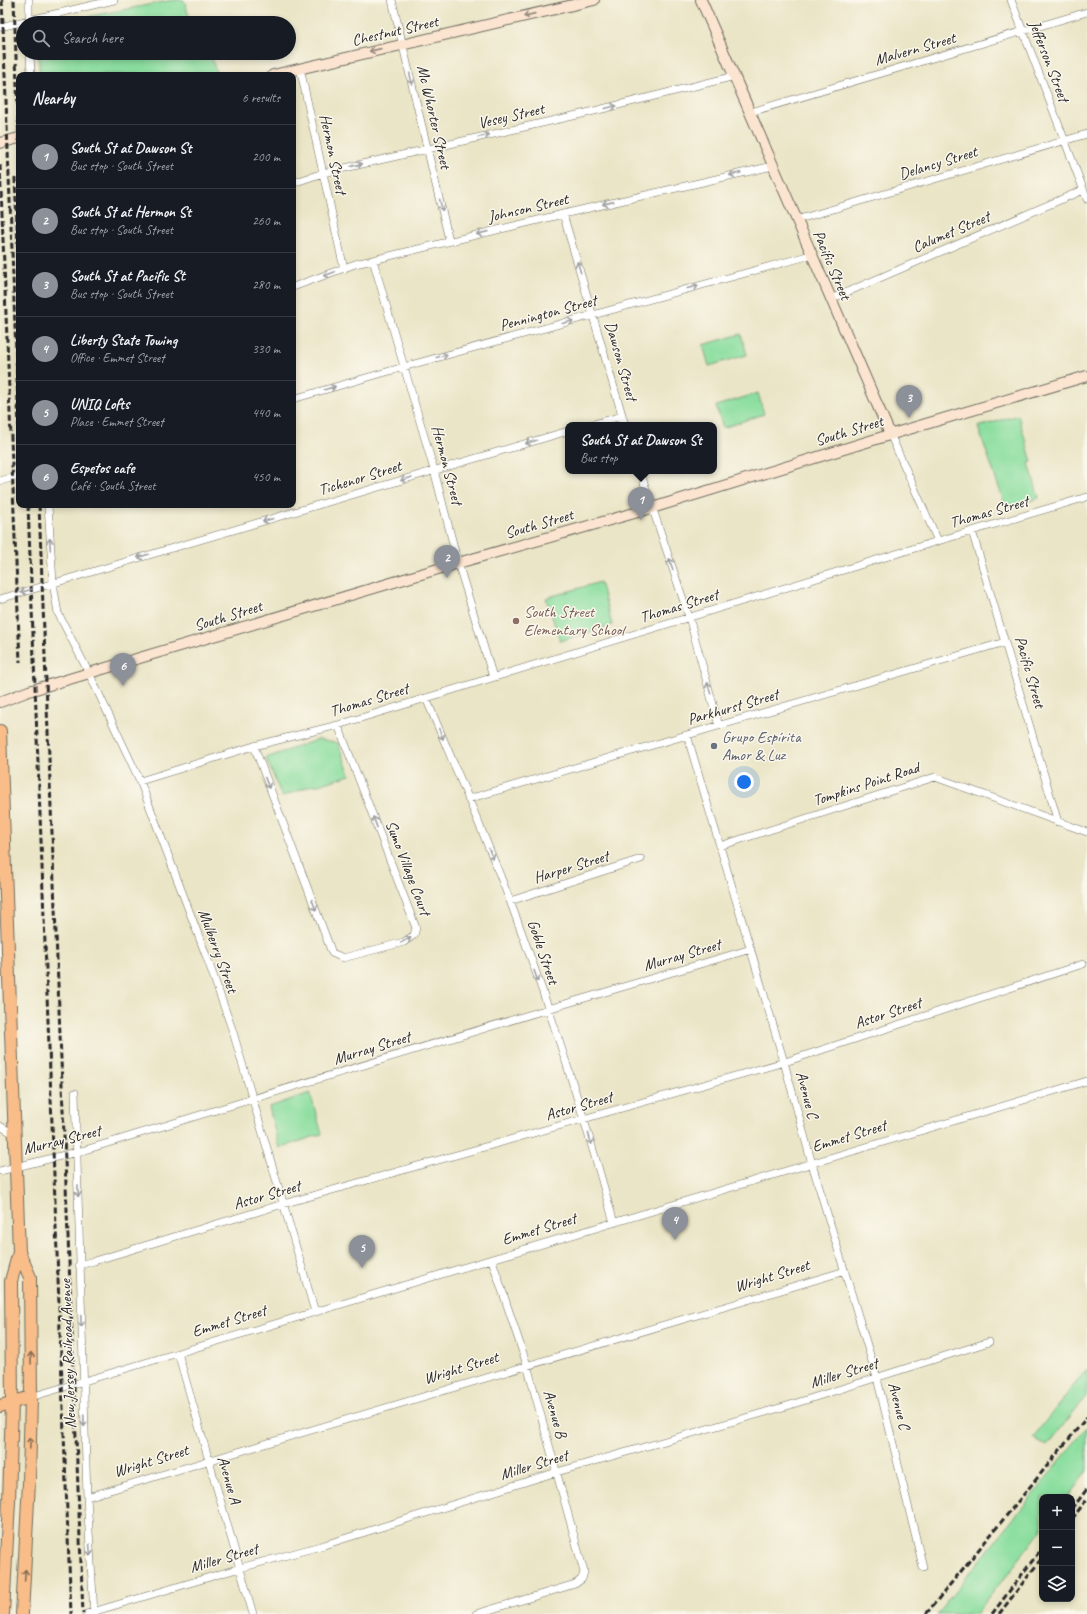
<!DOCTYPE html>
<html lang="en">
<head>
<meta charset="utf-8">
<style>
  body { margin:0; font-family:Caveat,sans-serif; background:#242831; color:#f1f3f6 }
  .controls { position:absolute; right:12px; bottom:12px; display:grid; overflow:hidden; border-radius:8px; box-shadow:0 2px 6px #0003 }
  .controls button { width:36px; height:36px; display:grid; place-items:center; padding:0; border:0; border-bottom:1px solid #363941; background:#171b24; color:#f1f3f6; font:20px sans-serif }
  .you { position:absolute; left:744px; top:782px; width:14px; height:14px; margin:-10px; border:3px solid #fff; border-radius:50%; background:#1a73e8; box-shadow:0 0 0 6px #1a73e833 }
  .badge { display:grid; place-items:center; width:26px; height:26px; border-radius:50%; background:#8c9099; color:#fff; font-size:13px; font-weight:700 }
  .pin { position:absolute; translate:-50% -33px; filter:drop-shadow(0 1px 2px #0008) }
  .pin::after { content:''; position:absolute; top:21px; width:14px; height:12px; background:inherit; clip-path:polygon(0 0,100% 0,50% 100%) }
  .popup { position:absolute; left:565px; top:422px; width:152px; height:52px; box-sizing:border-box; display:grid; place-content:center; border-radius:8px; background:#171b24; filter:drop-shadow(0 1px 3px #0005); font-size:13px; white-space:nowrap; color:#9ea1a6 }
  .popup b { font-size:15px; color:#f1f3f6 }
  .popup::after { content:''; position:absolute; left:50%; top:100%; margin-left:-8px; border:8px solid transparent; border-top-color:#171b24 }
  .list { margin:0; padding:0; list-style:none }
  h2 { display:flex; justify-content:space-between; align-items:center; height:52px; margin:0; padding:0 16px; font-size:17px }
  h2 small { font-size:13px; font-weight:400; color:#9ea1a6 }
  .list li { display:grid; grid-template-columns:26px 1fr auto; gap:12px; align-items:center; box-sizing:border-box; height:64px; padding:0 16px; border-top:1px solid #363941 }
  .list b { display:block; font-size:15px; white-space:nowrap }
  .list p { margin:0; font-size:13px; white-space:nowrap; color:#9ea1a6 }
  .list em { font-size:13px; font-style:normal; color:#9ea1a6 }
  .icon { flex:none; width:22px; height:22px; fill:none; stroke:currentColor; stroke-width:2; stroke-linecap:round; stroke-linejoin:round }
  .map { position:relative; flex:none; width:1087px; height:1614px; overflow:hidden }
  .search { position:absolute; background:#171b24; box-shadow:0 2px 6px #0003; left:16px; top:16px; width:280px; height:44px; display:flex; align-items:center; gap:10px; box-sizing:border-box; padding:0 14px; border-radius:22px; color:#9ea1a6; font-size:15px }
  .panel { position:absolute; background:#171b24; box-shadow:0 2px 6px #0003; left:16px; top:72px; width:280px; height:436px; border-radius:8px }
  .map>svg:first-child { display:block }
  .green { fill:#8bde9f; stroke:#5b8465 }
  .lines { fill:none; stroke-linecap:round; stroke-linejoin:round }
  .street-casing { stroke:#6e6c61; stroke-width:8 }
  .secondary-casing { stroke:#6e6c61; stroke-width:12 }
  .primary-casing { stroke:#6e6c61; stroke-width:14 }
  .street { stroke:#fff; stroke-width:7 }
  .secondary { stroke:#fce5d0; stroke-width:10 }
  .primary { stroke:#f8bd89; stroke-width:12 }
  .rail { stroke:#2b2b2b; stroke-width:3; stroke-dasharray:6 3; stroke-linecap:butt }
  .oneway { stroke:#94887e }
  .oneway2 { stroke:#a0a0a0 }
  .oneway3 { stroke:#876d55 }
  .education-dot { fill:#8d6e63; stroke:#fbf7ec; stroke-width:1.5 }
  .worship-dot { fill:#6b7280; stroke:#fbf7ec; stroke-width:1.5 }
  .labels { text-anchor:middle; dominant-baseline:central; stroke-width:3; stroke-linejoin:round; paint-order:stroke }
  .street-label { font-size:16px; fill:#2b2b2b; stroke:#fbf7ec }
  .education-label { font-size:16px; fill:#785e54; stroke:#fbf7ec; text-anchor:start }
  .worship-label { font-size:16px; fill:#5b616d; stroke:#fbf7ec; text-anchor:start }
</style>
</head>
<body>
<div class="map">
<svg width="1087" height="1614" viewBox="0 0 1087 1614">
  <rect width="100%" height="100%" fill="#fbf7ec"/>
  <filter id="ink" filterUnits="userSpaceOnUse"><feTurbulence type="fractalNoise" baseFrequency=".025" numOctaves="2"/><feDisplacementMap in="SourceGraphic" scale="8" xChannelSelector="R" yChannelSelector="G"/><feConvolveMatrix kernelMatrix="1 2 1 2 8 2 1 2 1" color-interpolation-filters="sRGB"/></filter>
  <filter id="wash" filterUnits="userSpaceOnUse"><feTurbulence type="fractalNoise" baseFrequency=".012" numOctaves="4" result="noise"/><feDisplacementMap in="SourceGraphic" scale="16" xChannelSelector="R" yChannelSelector="G"/><feGaussianBlur stdDeviation="0.9" result="paint"/><feColorMatrix in="noise" values="0 0 0 0 0 0 0 0 0 0 0 0 0 0 0 0 0 1.4 0 .05"/><feComposite in="paint" operator="in"/></filter>
  <g filter="url(#wash)">
    <rect width="100%" height="100%" fill="#eae5c6"/>
    <path class="green" d="M173 0H184L191 23H56Z
      M38 53H210L217 74 40 75Z
      M741 334 747 355 709 366 703 345Z
      M758 393 764 414 723 428 716 406Z
      M1018 415 1032 462 1029 463 1039 498 1006 508 978 427Z
      M600 582 612 625 560 641 546 598Z
      M319 739 338 743 350 775 319 785H312L282 797 266 758Z
      M310 1093 322 1134 279 1148 269 1107Z
      M1087 1369V1395L1047 1446 1033 1437Z
      M1087 1427V1471L1068 1497H1042V1530L976 1614H937Z"/>
  </g>
  <g filter="url(#ink)">
    <g class="lines">
      <defs>
        <path id="street" d="M29 0V23
          M392 0 449 240
          M1011 0 1087 199
          M0 27 114 0
          M30 53 31 75
          M300 68 344 269
          M751 112 1087 12
          M293 183 323 173 586 113 735 76
          M563 214 625 425
          M796 220 1087 134
          M373 260 434 470 458 563 493 677
          M293 287 355 264 373 260 563 214 773 166
          M831 299 1083 190
          M293 399 414 364 811 255
          M590 425 622 416
          M890 434 938 541
          M640 471 689 617 719 726
          M0 481 19 476
          M48 505 53 583 58 613 89 673 140 781 207 958 233 1032 315 1312
          M972 531 1058 822
          M0 599 568 431
          M426 698C454 765 484 833 510 901 550 1007 584 1115 614 1223
          M687 735 784 1062 812 1164 877 1378 923 1567
          M254 746 332 953 343 958 404 942 414 935 416 928 338 725
          M140 781 254 746 338 725 938 541 1087 497
          M468 799 1005 642
          M720 846 935 777 1087 832
          M510 901 641 859
          M75 1093 87 1497 94 1614
          M0 1126 14 1134
          M0 1171 85 1150 548 1009 751 949
          M79 1265 94 1261 283 1204 788 1061 1083 964
          M178 1353 253 1614
          M31 1397 1087 1081
          M87 1497 845 1271
          M86 1614 240 1568 324 1545 557 1472 790 1405 989 1342
          M476 1614 575 1584 582 1579 584 1572 527 1365 492 1260"/>
        <path id="secondary" d="M701 0 890 434
          M273 75 594 0
          M0 143 19 138
          M0 702 29 691 458 563 652 508 899 432 1087 376"/>
        <path id="primary" d="M0 731 19 1252 11 1281 12 1403 9 1501 3 1614
          M19 1252 30 1277 31 1397 29 1482 22 1614
          M0 1406 31 1397"/>
      </defs>
      <use href="#street" class="street-casing"/>
      <use href="#secondary" class="secondary-casing"/>
      <use href="#primary" class="primary-casing"/>
      <use href="#street" class="street"/>
      <use href="#secondary" class="secondary"/>
      <use href="#primary" class="primary"/>
      <path class="rail" d="M2 0 19 427
        M14 0 19 142
        M0 165 20 662
        M15 178 19 269
        M28 505 71 1614
        M39 505 83 1614
        M1072 1509 1087 1489
        M1072 1519 1087 1499
        M926 1614 1087 1417
        M992 1614 1042 1548
        M999 1614 1042 1558"/>
    </g>
    <defs><path id="oneway-shaft" d="M-6 0H5M1.5-3L5.5 0L1.5 3" fill="none" stroke-width="1.6" stroke-linecap="round" stroke-linejoin="round"/></defs>
    <g class="oneway">
      <use href="#oneway-shaft" transform="translate(529 15) rotate(167)"/>
      <use href="#oneway-shaft" transform="translate(375 50) rotate(167)"/>
    </g>
    <g class="oneway2">
      <use href="#oneway-shaft" transform="translate(411 79) rotate(77)"/>
      <use href="#oneway-shaft" transform="translate(611 107) rotate(-14)"/>
      <use href="#oneway-shaft" transform="translate(484 136) rotate(-13)"/>
      <use href="#oneway-shaft" transform="translate(357 165) rotate(-13)"/>
      <use href="#oneway-shaft" transform="translate(735 174) rotate(167)"/>
      <use href="#oneway-shaft" transform="translate(608 203) rotate(167)"/>
      <use href="#oneway-shaft" transform="translate(441 205) rotate(76)"/>
      <use href="#oneway-shaft" transform="translate(482 233) rotate(167)"/>
      <use href="#oneway-shaft" transform="translate(579 267) rotate(-107)"/>
      <use href="#oneway-shaft" transform="translate(329 274) rotate(160)"/>
      <use href="#oneway-shaft" transform="translate(693 287) rotate(-15)"/>
      <use href="#oneway-shaft" transform="translate(568 322) rotate(-15)"/>
      <use href="#oneway-shaft" transform="translate(442 356) rotate(-15)"/>
      <use href="#oneway-shaft" transform="translate(330 388) rotate(-16)"/>
      <use href="#oneway-shaft" transform="translate(531 442) rotate(164)"/>
      <use href="#oneway-shaft" transform="translate(406 479) rotate(163)"/>
      <use href="#oneway-shaft" transform="translate(268 520) rotate(163)"/>
      <use href="#oneway-shaft" transform="translate(50 544) rotate(-93)"/>
      <use href="#oneway-shaft" transform="translate(143 556) rotate(164)"/>
      <use href="#oneway-shaft" transform="translate(671 564) rotate(-108)"/>
      <use href="#oneway-shaft" transform="translate(26 591) rotate(164)"/>
      <use href="#oneway-shaft" transform="translate(709 688) rotate(-106)"/>
      <use href="#oneway-shaft" transform="translate(441 734) rotate(68)"/>
      <use href="#oneway-shaft" transform="translate(267 783) rotate(69)"/>
      <use href="#oneway-shaft" transform="translate(375 822) rotate(-111)"/>
      <use href="#oneway-shaft" transform="translate(491 854) rotate(68)"/>
      <use href="#oneway-shaft" transform="translate(314 905) rotate(69)"/>
      <use href="#oneway-shaft" transform="translate(406 940) rotate(-29)"/>
      <use href="#oneway-shaft" transform="translate(536 976) rotate(71)"/>
      <use href="#oneway-shaft" transform="translate(590 1139) rotate(74)"/>
      <use href="#oneway-shaft" transform="translate(78 1191) rotate(89)"/>
      <use href="#oneway-shaft" transform="translate(81 1321) rotate(88)"/>
      <use href="#oneway-shaft" transform="translate(84 1421) rotate(88)"/>
      <use href="#oneway-shaft" transform="translate(90 1550) rotate(86)"/>
    </g>
    <g class="oneway3">
      <use href="#oneway-shaft" transform="translate(31 1358) rotate(-91)"/>
      <use href="#oneway-shaft" transform="translate(30 1443) rotate(-89)"/>
      <use href="#oneway-shaft" transform="translate(25 1575) rotate(-86)"/>
    </g>
  </g>
  <circle class="education-dot" cx="516" cy="621" r="4"/>
  <circle class="worship-dot" cx="714" cy="746" r="4"/>
  <g class="labels">
    <g class="street-label">
      <text transform="translate(395 31) rotate(-13)">Chestnut Street</text>
      <text transform="translate(915 49) rotate(-16)">Malvern Street</text>
      <text transform="translate(1049 61) rotate(69)">Jefferson Street</text>
      <text transform="translate(511 116) rotate(-13)">Vesey Street</text>
      <text transform="translate(434 117) rotate(77)">Mc Whorter Street</text>
      <text transform="translate(333 154) rotate(78)">Hermon Street</text>
      <text transform="translate(938 163) rotate(-17)">Delancy Street</text>
      <text transform="translate(528 208) rotate(-13)">Johnson Street</text>
      <text transform="translate(951 232) rotate(-23)">Calumet Street</text>
      <text transform="translate(832 265) rotate(67)">Pacific Street</text>
      <text transform="translate(548 313) rotate(-15)">Pennington Street</text>
      <text transform="translate(621 361) rotate(74)">Dawson Street</text>
      <text transform="translate(849 431) rotate(-17)">South Street</text>
      <text transform="translate(447 465) rotate(75)">Hermon Street</text>
      <text transform="translate(360 478) rotate(-17)">Tichenor Street</text>
      <text transform="translate(989 512) rotate(-16)">Thomas Street</text>
      <text transform="translate(539 524) rotate(-16)">South Street</text>
      <text transform="translate(679 606) rotate(-17)">Thomas Street</text>
      <text transform="translate(228 616) rotate(-17)">South Street</text>
      <text transform="translate(1030 672) rotate(74)">Pacific Street</text>
      <text transform="translate(369 700) rotate(-17)">Thomas Street</text>
      <text transform="translate(733 707) rotate(-16)">Parkhurst Street</text>
      <text transform="translate(866 784) rotate(-18)">Tompkins Point Road</text>
      <text transform="translate(571 867) rotate(-17)">Harper Street</text>
      <text transform="translate(408 868) rotate(69)">Sumo Village Court</text>
      <text transform="translate(218 951) rotate(70)">Mulberry Street</text>
      <text transform="translate(543 952) rotate(71)">Goble Street</text>
      <text transform="translate(682 955) rotate(-16)">Murray Street</text>
      <text transform="translate(888 1013) rotate(-18)">Astor Street</text>
      <text transform="translate(372 1048) rotate(-17)">Murray Street</text>
      <text transform="translate(807 1095) rotate(75)">Avenue C</text>
      <text transform="translate(579 1106) rotate(-16)">Astor Street</text>
      <text transform="translate(849 1136) rotate(-17)">Emmet Street</text>
      <text transform="translate(62 1140) rotate(-14)">Murray Street</text>
      <text transform="translate(267 1195) rotate(-16)">Astor Street</text>
      <text transform="translate(539 1229) rotate(-17)">Emmet Street</text>
      <text transform="translate(772 1276) rotate(-17)">Wright Street</text>
      <text transform="translate(229 1321) rotate(-17)">Emmet Street</text>
      <text transform="translate(68 1354) rotate(-92)">New Jersey Railroad Avenue</text>
      <text transform="translate(461 1368) rotate(-17)">Wright Street</text>
      <text transform="translate(844 1373) rotate(-17)">Miller Street</text>
      <text transform="translate(899 1406) rotate(76)">Avenue C</text>
      <text transform="translate(555 1414) rotate(74)">Avenue B</text>
      <text transform="translate(151 1461) rotate(-17)">Wright Street</text>
      <text transform="translate(534 1465) rotate(-17)">Miller Street</text>
      <text transform="translate(229 1480) rotate(74)">Avenue A</text>
      <text transform="translate(224 1558) rotate(-16)">Miller Street</text>
    </g>
    <g class="education-label">
      <text x="524" y="612">South Street<tspan x="524" dy="18">Elementary School</tspan></text>
    </g>
    <g class="worship-label">
      <text x="722" y="737">Grupo Espírita<tspan x="722" dy="18">Amor &amp; Luz</tspan></text>
    </g>
  </g>
</svg>
<div class="controls">
<button>+</button>
<button>−</button>
<button><svg class="icon" aria-label="layers" viewBox="0 0 24 24"><path d="M12 4l9 5-9 5-9-5zM3 14l9 5 9-5"/></svg></button>
</div>
<div class="you"></div>
<div class="pin badge" style="left:641px;top:520px">1</div>
<div class="popup"><b>South St at Dawson St</b>Bus stop</div>
<div class="pin badge" style="left:447px;top:578px">2</div>
<div class="pin badge" style="left:909px;top:418px">3</div>
<div class="pin badge" style="left:675px;top:1240px">4</div>
<div class="pin badge" style="left:362px;top:1268px">5</div>
<div class="pin badge" style="left:123px;top:686px">6</div>
<div class="search"><svg class="icon" aria-label="search" viewBox="0 0 24 24"><circle cx="10" cy="10" r="6"/><path d="M15 15l6 6"/></svg>Search here</div>
<section class="panel">
<h2>Nearby<small>6 results</small></h2>
<ul class="list">
<li><span class="badge">1</span><div><b>South St at Dawson St</b><p>Bus stop · South Street</p></div><em>200 m</em></li>
<li><span class="badge">2</span><div><b>South St at Hermon St</b><p>Bus stop · South Street</p></div><em>260 m</em></li>
<li><span class="badge">3</span><div><b>South St at Pacific St</b><p>Bus stop · South Street</p></div><em>280 m</em></li>
<li><span class="badge">4</span><div><b>Liberty State Towing</b><p>Office · Emmet Street</p></div><em>330 m</em></li>
<li><span class="badge">5</span><div><b>UNIQ Lofts</b><p>Place · Emmet Street</p></div><em>440 m</em></li>
<li><span class="badge">6</span><div><b>Espetos cafe</b><p>Café · South Street</p></div><em>450 m</em></li>
</ul>
</section>
</div>
</body>
</html>
